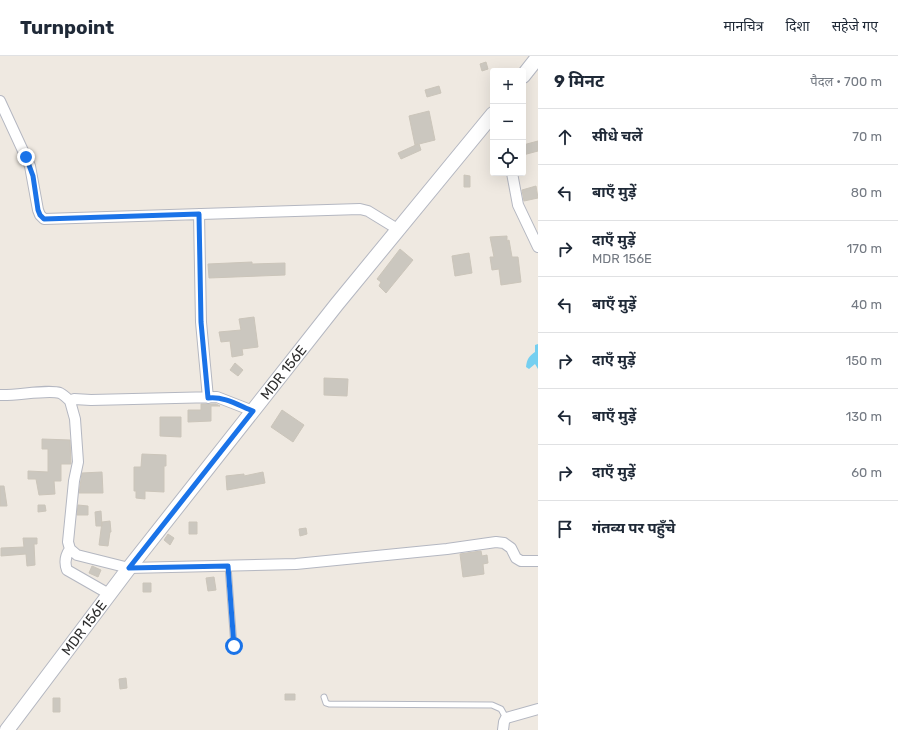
<!DOCTYPE html>
<html lang="hi">
<head>
<meta charset="utf-8">
<style>
  body { margin:0; font-family:Rubik,"Noto Sans Devanagari",sans-serif; background:#f6f6f7; color:#1f2937 }
  .controls { position:absolute; right:12px; top:12px; display:grid; overflow:hidden; border-radius:4px; box-shadow:0 4px 16px #0002 }
  .controls button { width:36px; height:36px; display:grid; place-items:center; padding:0; border:0; border-bottom:1px solid #e0e1e3; background:#fff; color:#1f2937; font:20px sans-serif }
  .stop { position:absolute; width:12px; height:12px; margin:-9px; border:3px solid #1a73e8; border-radius:50%; background:#fff }
  .stop.end { background:#1a73e8; border-color:#fff; box-shadow:0 1px 4px #0008 }
  .list { margin:0; padding:0; list-style:none }
  h2 { display:flex; justify-content:space-between; align-items:center; height:52px; margin:0; padding:0 16px; font-size:17px }
  h2 small { font-size:13px; font-weight:400; color:#747a83 }
  .list li { display:grid; grid-template-columns:26px 1fr auto; gap:12px; align-items:center; box-sizing:border-box; height:56px; padding:0 16px; border-top:1px solid #e0e1e3 }
  .list b { display:block; font-size:15px; white-space:nowrap }
  .list p { margin:0; font-size:13px; white-space:nowrap; color:#747a83 }
  .list em { font-size:13px; font-style:normal; color:#747a83 }
  .icon { flex:none; width:22px; height:22px; fill:none; stroke:currentColor; stroke-width:2; stroke-linecap:round; stroke-linejoin:round }
  .map { position:relative; flex:none; width:538px; height:674px; overflow:hidden }
  header { display:flex; align-items:center; gap:24px; box-sizing:border-box; height:56px; padding:0 20px; background:#fff; border-bottom:1px solid #e0e1e3 }
  header strong { font-size:19px }
  nav { display:flex; gap:22px; margin-inline-start:auto; font-size:14px }
  main { display:flex }
  aside { flex:1; background:#fff }
  .map>svg:first-child { display:block }
  .water { fill:#75cff0 }
  .building { fill:#cbc7bf; stroke:#cbc5ba }
  .lines { fill:none; stroke-linecap:round; stroke-linejoin:round }
  .lane-casing { stroke:#b4b7c1; stroke-width:7 }
  .street-casing { stroke:#b4b7c1; stroke-width:12 }
  .secondary-casing { stroke:#b4b7c1; stroke-width:16 }
  .lane { stroke:#fff; stroke-width:5 }
  .street { stroke:#fff; stroke-width:10 }
  .secondary { stroke:#fff; stroke-width:14 }
  .route { stroke:#1a73e8; stroke-width:5 }
  .labels { text-anchor:middle; dominant-baseline:central; stroke-width:3.5; stroke-linejoin:round; paint-order:stroke }
  .street-label { font-size:14px; fill:#2e2e2e; stroke:#fff }
</style>
</head>
<body>
<header>
<strong>Turnpoint</strong>
<nav><a>मानचित्र</a><a>दिशा</a><a>सहेजे गए</a></nav>
</header>
<main>
<div class="map">
<svg width="538" height="674" viewBox="0 0 538 674">
  <rect width="100%" height="100%" fill="#efe9e1"/>
  <path class="water" d="M538 288V313L535 308 529 313 526 311C527 303 529 300 535 296V289Z"/>
  <path class="building" d="M486 6 488 13 482 15 480 8Z
    M439 30 441 37 427 41 425 34Z
    M429 55 435 84 419 88 421 94 401 103 398 97 418 88 415 89 409 60Z
    M538 85V95L523 99V89Z
    M464 119 470 120V131H464Z
    M536 130 538 142 524 145 522 134Z
    M507 180V185L509 184 512 201H518L521 226 501 229 499 213 492 214 490 201H494L490 181Z
    M400 193 413 204 386 237 379 230 381 226 377 223Z
    M469 197 472 217 455 220 452 200Z
    M252 206V208L285 207V219L209 222 208 208Z
    M254 261 258 291 242 293 243 299 232 301 230 285 221 286 219 276 241 274 239 263Z
    M235 307 243 314 238 320 230 314Z
    M324 322 348 323 347 340 324 339Z
    M201 348H216L220 350H211V365L188 366V354H201Z
    M282 354 304 369 293 386 271 371Z
    M160 361H181V381L160 380Z
    M42 383 70 384 71 408H61V425H54L55 438 39 439 36 423H28V415L48 416V393H42Z
    M142 398 166 399V410H164V436L145 435V443L136 442V435H134V411H141Z
    M102 416 103 437H79L82 417Z
    M263 416 265 427 227 434 226 420 244 418V420Z
    M0 430H4L7 450H0Z
    M38 449H45L46 455 38 456Z
    M78 449 88 450V459H77Z
    M101 455 102 470H96L95 456Z
    M110 465 111 476H110L108 490 99 489 102 466Z
    M189 466H197V478H189Z
    M306 472 307 478 300 480 299 473Z
    M168 478 174 482 170 489 164 484Z
    M23 482H37V488H34L35 509 27 510 26 498 1 500V492L24 491Z
    M481 495 482 500 487 499 488 507 483 508 484 518 463 521 460 498Z
    M92 510 101 514 98 521 89 517Z
    M214 521 216 534 208 535 206 522Z
    M143 527H151V536H143Z
    M126 622 127 632 120 633 119 623Z
    M285 638H295V644H285Z
    M53 642H60V656H53Z"/>
  <g class="lines">
    <defs>
      <path id="lane" d="M228 510 234 590
        M324 641 326 647 329 648 492 649 501 653 506 662"/>
      <path id="street" d="M0 45 30 110 38 154 40 159 44 163 360 153 368 155 399 174
        M512 117 518 149 538 191
        M199 158 201 266 208 342
        M0 339C16 340 48 333 60 337 64 339 67 342 70 345
        M253 355 217 341 91 344 74 343 70 345 75 363 78 406 74 425 68 486 70 493 77 499 129 512 296 508 447 493 496 486 504 487 511 492 516 502 521 505H538
        M70 493C65 500 64 506 67 514L109 538
        M503 674 504 666 506 662 538 653"/>
      <g id="secondary">
        <path d="M523 20 538 1"/>
        <path id="s1" d="M7 674 129 512 337 248 493 58"/>
      </g>
    </defs>
    <use href="#lane" class="lane-casing"/>
    <use href="#street" class="street-casing"/>
    <use href="#secondary" class="secondary-casing"/>
    <use href="#lane" class="lane"/>
    <use href="#street" class="street"/>
    <use href="#secondary" class="secondary"/>
  </g>
  <g class="lines">
    <path class="route" d="M26 101 33 120 38 154 40 159 44 163 199 158 201 266 208 342C224 340 238 349 253 355L129 512 228 510 234 590"/>
  </g>
  <g class="labels">
    <g class="street-label">
      <text stroke="none"><textPath href="#s1" startOffset="452">MDR 156E</textPath></text>
      <text stroke="none"><textPath href="#s1" startOffset="128">MDR 156E</textPath></text>
    </g>
  </g>
</svg>
<div class="controls">
<button>+</button>
<button>−</button>
<button><svg class="icon" aria-label="locate" viewBox="0 0 24 24"><circle cx="12" cy="12" r="6"/><path d="M12 2v4M12 18v4M2 12h4M18 12h4"/></svg></button>
</div>
<div class="stop" style="left:234px;top:590px"></div>
<div class="stop end" style="left:26px;top:101px"></div>
</div>
<aside>
<h2>9 मिनट<small>पैदल · 700 m</small></h2>
<ul class="list">
<li><svg class="icon" aria-label="ahead" viewBox="0 0 24 24"><path d="M12 20V5M6 11l6-6 6 6"/></svg><div><b>सीधे चलें</b></div><em>70 m</em></li>
<li><svg class="icon" aria-label="left" viewBox="0 0 24 24"><path d="M17 20v-9H6M10 6l-5 5 5 5"/></svg><div><b>बाएँ मुड़ें</b></div><em>80 m</em></li>
<li><svg class="icon" aria-label="right" viewBox="0 0 24 24"><path d="M7 20v-9h11M14 6l5 5-5 5"/></svg><div><b>दाएँ मुड़ें</b><p>MDR 156E</p></div><em>170 m</em></li>
<li><svg class="icon" aria-label="left" viewBox="0 0 24 24"><path d="M17 20v-9H6M10 6l-5 5 5 5"/></svg><div><b>बाएँ मुड़ें</b></div><em>40 m</em></li>
<li><svg class="icon" aria-label="right" viewBox="0 0 24 24"><path d="M7 20v-9h11M14 6l5 5-5 5"/></svg><div><b>दाएँ मुड़ें</b></div><em>150 m</em></li>
<li><svg class="icon" aria-label="left" viewBox="0 0 24 24"><path d="M17 20v-9H6M10 6l-5 5 5 5"/></svg><div><b>बाएँ मुड़ें</b></div><em>130 m</em></li>
<li><svg class="icon" aria-label="right" viewBox="0 0 24 24"><path d="M7 20v-9h11M14 6l5 5-5 5"/></svg><div><b>दाएँ मुड़ें</b></div><em>60 m</em></li>
<li><svg class="icon" aria-label="arrive" viewBox="0 0 24 24"><path d="M6 21V4h12l-3 4 3 4H6"/></svg><div><b>गंतव्य पर पहुँचे</b></div></li>
</ul>
</aside>
</main>
</body>
</html>
